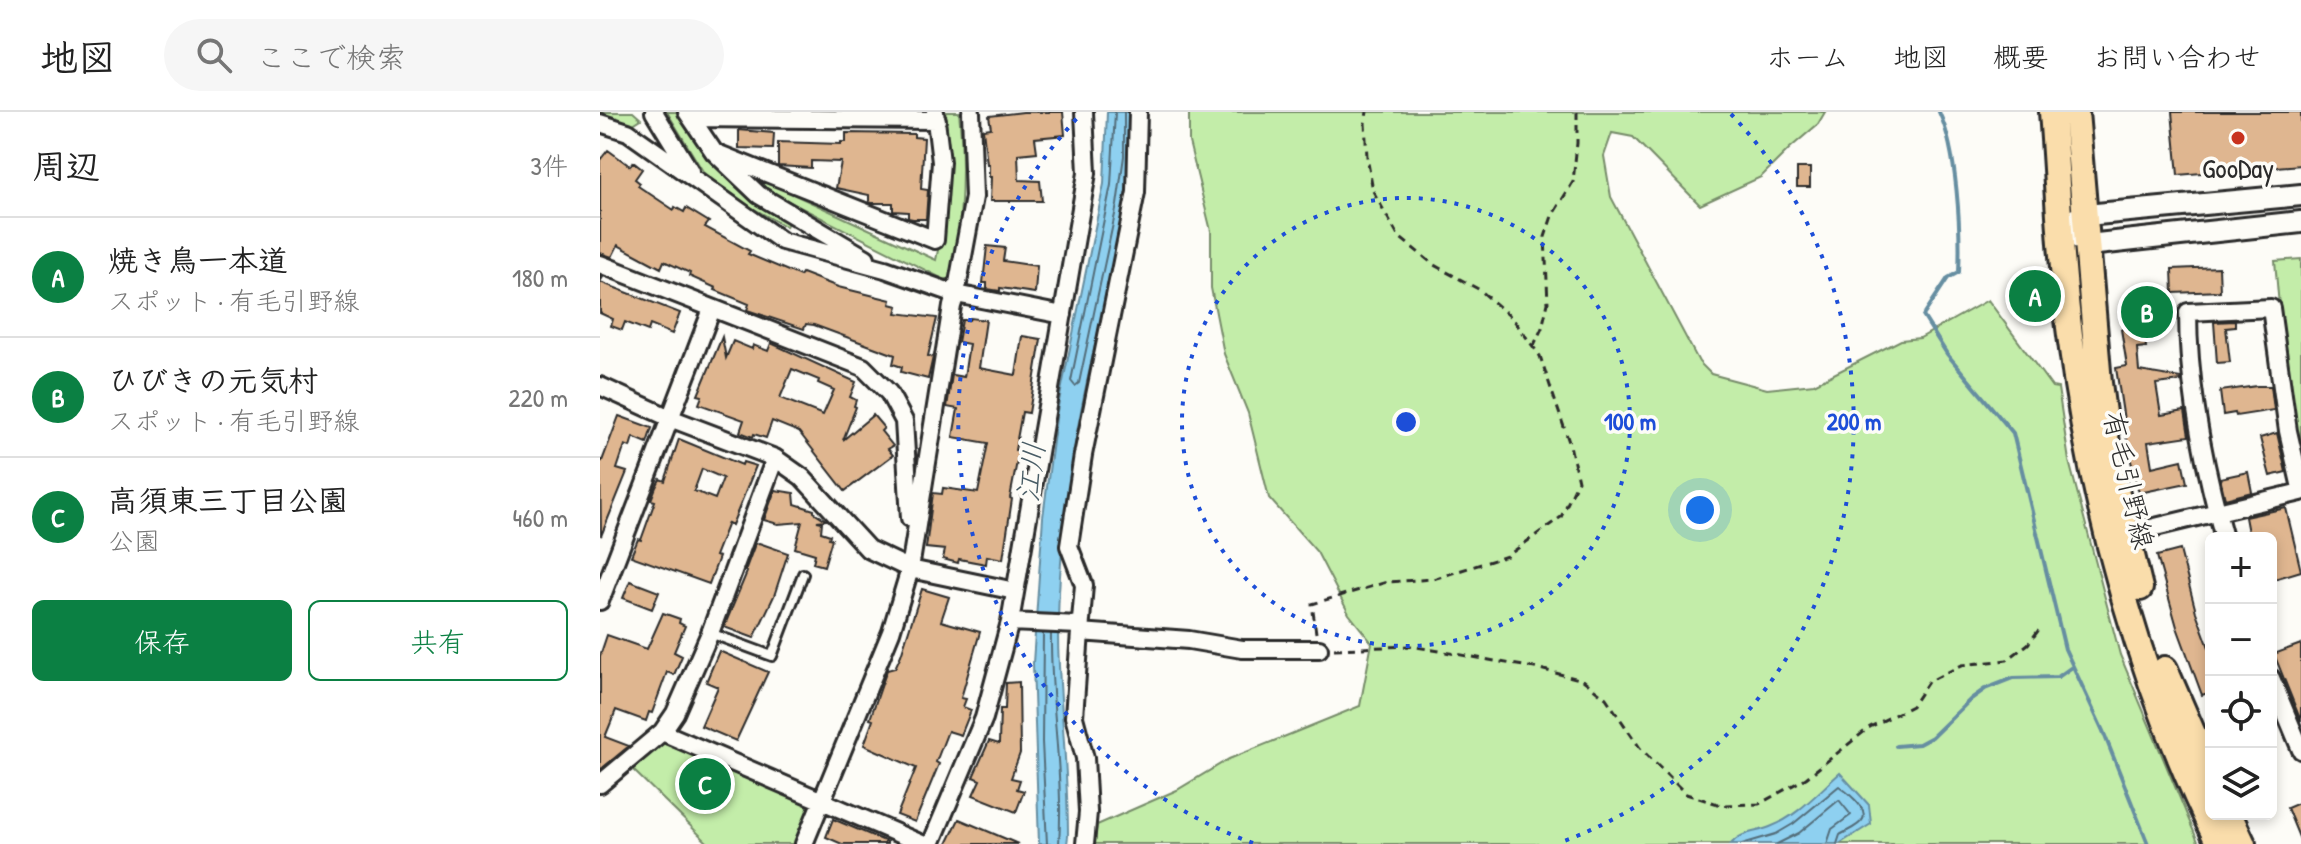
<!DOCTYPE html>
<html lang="ja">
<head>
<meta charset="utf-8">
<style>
  body { margin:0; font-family:"Patrick Hand","Klee One",sans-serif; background:#f6f6f6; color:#222 }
  .controls { position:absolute; right:24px; bottom:24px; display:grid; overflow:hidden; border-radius:12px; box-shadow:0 4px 12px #0003 }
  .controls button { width:72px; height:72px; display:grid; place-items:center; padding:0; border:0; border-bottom:2px solid #e0e0e0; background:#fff; color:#222; font:40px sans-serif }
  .you { position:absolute; left:1100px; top:398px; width:28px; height:28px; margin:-20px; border:6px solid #fff; border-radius:50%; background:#1a73e8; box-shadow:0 0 0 12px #1a73e833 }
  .badge { display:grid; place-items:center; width:52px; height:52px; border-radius:50%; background:#0b8043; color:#fff; font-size:26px; font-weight:700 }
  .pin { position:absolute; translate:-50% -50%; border:4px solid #fff; box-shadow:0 2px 8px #0006 }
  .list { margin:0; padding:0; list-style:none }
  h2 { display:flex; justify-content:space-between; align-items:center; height:104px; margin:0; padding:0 32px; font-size:34px }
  h2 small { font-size:26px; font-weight:400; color:#767676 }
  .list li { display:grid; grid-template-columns:52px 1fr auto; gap:24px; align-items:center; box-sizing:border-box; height:120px; padding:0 32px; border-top:2px solid #e0e0e0 }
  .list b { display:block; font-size:30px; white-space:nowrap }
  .list p { margin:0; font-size:26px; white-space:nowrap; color:#767676 }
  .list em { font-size:26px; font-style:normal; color:#767676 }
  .actions { display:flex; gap:16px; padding:24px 32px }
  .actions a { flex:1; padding:18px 0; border:2px solid #0b8043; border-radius:12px; text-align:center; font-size:28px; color:#0b8043 }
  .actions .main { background:#0b8043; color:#fff }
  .icon { flex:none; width:44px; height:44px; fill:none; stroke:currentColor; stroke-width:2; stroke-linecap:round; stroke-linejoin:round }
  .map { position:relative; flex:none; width:1701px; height:732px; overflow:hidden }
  header { display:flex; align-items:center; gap:48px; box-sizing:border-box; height:112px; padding:0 40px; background:#fff; border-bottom:2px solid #e0e0e0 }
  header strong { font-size:38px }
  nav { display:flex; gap:44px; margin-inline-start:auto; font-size:28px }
  .search { width:560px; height:72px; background:#f6f6f6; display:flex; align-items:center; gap:20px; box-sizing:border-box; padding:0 28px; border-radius:44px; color:#767676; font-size:30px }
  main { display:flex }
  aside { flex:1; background:#fff }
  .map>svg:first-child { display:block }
  .green { fill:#c3eda9; stroke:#778c6a; stroke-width:2 }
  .water { fill:#8ed0f0; stroke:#668ea1; stroke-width:2 }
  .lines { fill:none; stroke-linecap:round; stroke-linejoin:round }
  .shore { stroke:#536d7a; stroke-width:2 }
  .stream { stroke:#668ea1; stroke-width:4 }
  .building { fill:#dfb690; stroke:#2b2b2b; stroke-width:2; fill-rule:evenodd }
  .service-casing { stroke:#2b2b2b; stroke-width:14 }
  .minor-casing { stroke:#2b2b2b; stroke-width:22 }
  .tertiary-casing { stroke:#2b2b2b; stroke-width:26 }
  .primary-casing { stroke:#2b2b2b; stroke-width:30 }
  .path { stroke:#2b2b2b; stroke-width:3; stroke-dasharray:8 6; stroke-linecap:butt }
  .service { stroke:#fdfcf7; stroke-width:8 }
  .minor { stroke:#fdfcf7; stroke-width:16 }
  .tertiary { stroke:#fdfcf7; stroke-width:20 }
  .primary { stroke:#faddab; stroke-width:24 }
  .ring { fill:none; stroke:#1d4ed8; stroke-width:4; stroke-dasharray:4 8 }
  .poi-dot { fill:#c8321e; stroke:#fdfcf7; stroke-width:3 }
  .labels { text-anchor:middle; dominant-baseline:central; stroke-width:7; stroke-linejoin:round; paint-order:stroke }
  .poi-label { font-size:28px; fill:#2b2b2b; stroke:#fdfcf7 }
  .street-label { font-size:28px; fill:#2b2b2b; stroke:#fdfcf7 }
  .water-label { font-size:30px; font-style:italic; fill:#495d66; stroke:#fdfcf7 }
  .centre { fill:#1d4ed8; stroke:#fdfcf7; stroke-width:4 }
  .ring-label { font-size:24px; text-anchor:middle; font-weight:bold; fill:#1d4ed8; stroke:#fdfcf7; stroke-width:7; stroke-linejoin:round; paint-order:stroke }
</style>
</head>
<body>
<header>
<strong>地図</strong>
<div class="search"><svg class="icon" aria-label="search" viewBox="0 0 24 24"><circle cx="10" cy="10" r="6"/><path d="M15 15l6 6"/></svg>ここで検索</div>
<nav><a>ホーム</a><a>地図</a><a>概要</a><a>お問い合わせ</a></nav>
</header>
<main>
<aside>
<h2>周辺<small>3件</small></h2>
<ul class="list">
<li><span class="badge">A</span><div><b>焼き鳥一本道</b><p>スポット · 有毛引野線</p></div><em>180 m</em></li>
<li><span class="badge">B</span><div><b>ひびきの元気村</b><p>スポット · 有毛引野線</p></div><em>220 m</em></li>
<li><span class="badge">C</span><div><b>高須東三丁目公園</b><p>公園</p></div><em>460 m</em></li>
</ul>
<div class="actions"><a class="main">保存</a><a>共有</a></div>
</aside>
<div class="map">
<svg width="1701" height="732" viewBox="0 0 1701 732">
  <rect width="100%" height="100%" fill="#fdfcf7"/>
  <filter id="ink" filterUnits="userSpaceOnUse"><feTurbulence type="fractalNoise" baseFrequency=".0125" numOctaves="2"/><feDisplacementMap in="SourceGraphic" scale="16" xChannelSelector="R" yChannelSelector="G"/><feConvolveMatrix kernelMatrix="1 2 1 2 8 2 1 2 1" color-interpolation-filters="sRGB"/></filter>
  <g filter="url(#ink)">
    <path class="green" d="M0 0H33L41 7 30 14 0 4Z
      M67 0H80L116 55 188 109 186 115 135 86 104 61Z
      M342 0H359C365 56 362 108 353 164L345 168 156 73 158 66 336 148 345 103 346 51Z
      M589 0H1225L1218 12 1190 36 1161 65 1100 93 1033 25 1012 21 1004 44 1011 85 1099 250 1111 262 1167 277 1214 272 1301 228 1320 226 1388 188 1452 275 1458 276 1469 349 1520 543 1599 732H494L497 713 577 678 629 647 760 594 772 531 749 502 717 440 669 386 648 301 624 242 611 176V119L589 30Z
      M1701 147V343L1684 250 1675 149Z
      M60 630 207 690 210 699 196 732H109L29 654Z"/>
    <path class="water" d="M507 0H531C532 103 500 199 481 299 474 333 470 368 466 402 460 451 456 504 459 554 462 612 468 666 468 724L467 732H439L433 551 443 405 457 299 504 72Z
      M1240 661 1269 693 1271 712 1239 732H1131C1142 719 1156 721 1170 715 1197 705 1219 679 1240 661Z"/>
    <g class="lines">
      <path class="shore" d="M515 0 511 73 471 269 475 274 479 271 517 93 524 44V0
        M443 521 442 630 447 732
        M451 522C450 592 464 662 459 732
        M1142 732 1176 722 1193 712 1239 674C1246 679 1268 696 1263 707 1260 714 1246 719 1240 723L1237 732
        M1177 732 1199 721 1239 688 1251 703 1232 717 1227 732"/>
      <path class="stream" d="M1339 0C1357 38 1361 117 1359 160L1348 166 1323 204 1347 242 1413 321 1465 537 1503 619 1548 732
        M1296 634 1319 632 1332 625 1371 587 1385 577 1413 566 1458 565 1472 555"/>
    </g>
    <path class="building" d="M423 0H463L465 23 435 26 437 40 418 42 419 68 440 69 442 89H390L391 65H389V52H387L383 17 391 16 389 4Z
      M1572 0H1701V53L1578 63Z
      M139 18 174 21 173 37 139 36Z
      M246 21 314 22V25L324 26 321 77 328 78 326 107H313L308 106V100L293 99V91H272L269 90V83L236 76 241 50 211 49V56L178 54V30L241 32V30H246Z
      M8 38 30 54 33 50 42 57 35 67 40 71 38 74 74 98 75 95 84 100 86 96 109 110 105 115 150 139 148 142 200 164 202 161 238 175 291 188 290 192 298 194 296 201 337 206 328 244 333 245 328 267 301 260 302 255 293 252 295 243 214 213 206 212 204 217 147 198 149 192 115 178 116 176 89 164 90 161 64 149 61 156 18 133 12 145 0 141V48Z
      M1197 56H1210V75H1197Z
      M387 134 405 136 403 149 437 154 435 181 400 176V179L387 177V171H383Z
      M1619 155 1620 179 1573 181 1572 157Z
      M0 164 3 165 0 170 80 201 72 222 50 213 48 219 25 210 22 218 11 214 13 207 0 201Z
      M1440 172 1443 196 1430 197 1427 173Z
      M1554 193 1555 205 1540 207 1538 194Z
      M370 206 386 208 379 256 416 263 422 224 441 227 429 301 422 300 415 338 419 339 410 386 412 387 403 447 387 444 386 452 359 447 358 451 343 447 345 438 326 436 333 381 342 382 343 376 378 381 388 331 353 325 358 297 347 295 352 263 364 265 369 232 358 230 362 208H369Z
      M1635 209V215L1626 216 1630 250 1617 251 1614 210Z
      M1543 213 1546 235 1537 236 1539 259 1581 266V269L1556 272 1561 303 1585 299 1589 324 1548 330 1552 355 1582 348 1587 371 1539 381 1529 341 1516 256 1527 254 1521 217Z
      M122 225 126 246 133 229 152 237 153 233 168 239 171 231 256 270 250 285 256 288 254 294 256 295 243 328 273 303 284 316 281 319 293 334 288 337 293 343 245 379 199 320 172 309 166 326 154 322 153 325 140 320 144 308 99 292 102 284 98 283ZM192 257 219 268 218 271 234 278 223 303 180 286Z
      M1657 274H1671L1674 298 1636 304 1635 301 1623 303 1620 279Z
      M19 304 52 316 47 331 33 325 30 335 25 333 17 357 27 360 1 424 0 348 2 349Z
      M1677 321 1686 360 1670 364 1660 326Z
      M79 327 142 353 143 350 156 354 132 413 128 411 115 444 119 445 109 472 31 444 38 427 41 428 55 389 51 388 56 375 60 367 65 369ZM102 357 123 366 115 387 94 379Z
      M1648 360 1652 380 1625 387 1620 366Z
      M175 378 194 381 195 392 214 398V400L226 408 217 409 222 410 221 420 230 423 229 426 232 427 224 454 213 451 215 442 195 436 202 410 178 412 164 408Z
      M1686 396 1701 459 1671 468V426H1649L1645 405Z
      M159 431 188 441 174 484 154 526 124 515 147 460 145 459 155 432Z
      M1580 438 1596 500 1611 541V580L1602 583 1577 515 1557 444Z
      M30 469 59 480 52 497 23 486Z
      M322 477 349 485 341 509 380 520 361 586 366 587 363 595 371 598 361 623 348 619 336 650 339 652 315 710 297 703 316 656 264 633 273 608 270 607 282 572 287 558 295 556 301 543Z
      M63 501 80 507 79 511 85 514 74 540 82 544 74 563 67 560 52 601 49 600 46 609 16 598 5 625 29 634 0 658V544L7 523 47 537Z
      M1701 532V609L1674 542Z
      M119 539 168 560 136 629 101 614 118 575 106 570Z
      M419 570 420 641 411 666 420 668 417 677 424 679 416 700 373 683 380 668 373 665 389 629 399 632 400 597H405L406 571Z
      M1701 690V730L1687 696Z
      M233 707 287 730V732H242L226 725Z
      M359 707 418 732H347Z"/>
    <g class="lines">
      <defs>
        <path id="service" d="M110 521 172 544 203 462"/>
        <path id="minor" d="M54 0 90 59
          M87 0 114 40 159 83 266 146
          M538 0 536 80 483 343 469 434 484 473 480 520 589 528 642 537H719
          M91 6 337 8
          M0 11 28 20 182 129 285 157 356 182 463 203
          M114 40 335 128 341 50 335 0
          M0 152 263 255 289 281 304 309 310 406
          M0 274 70 306 175 346 202 365 268 437 310 457 415 479
          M1526 422 1701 380
          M1624 426C1604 354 1588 275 1588 200L1671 196 1688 319 1701 376
          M0 489 112 197
          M410 510 479 513
          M480 520 474 605 485 646 488 700 485 732
          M1671 566 1701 638
          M62 620 322 732
          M0 672 62 620 75 601 110 521 175 346
          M204 732 291 520 310 457 352 194 356 182 374 85 371 0
          M331 732 384 606 410 510 487 61 484 0"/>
        <path id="tertiary" d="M1472 108 1486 103 1701 83
          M1461 112 1488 133 1701 110"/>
        <path id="primary" d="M1452 0C1458 74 1460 149 1470 223 1492 397 1541 575 1619 732
          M1476 0 1499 271 1510 354 1540 476
          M1565 557 1611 663
          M1629 702 1643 732"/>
      </defs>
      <use href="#service" class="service-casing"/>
      <use href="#minor" class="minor-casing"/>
      <use href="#tertiary" class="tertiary-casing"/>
      <use href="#primary" class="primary-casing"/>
      <path class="path" d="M933 235 942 216 948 191 945 125 952 104 973 70 977 31V0
        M716 521 712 492 787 470 833 467 907 444 961 405 978 369 970 333 940 244 913 207 880 178 834 153 798 124 773 79 767 45 765 11 767 0
        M734 537 811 534 940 557 983 568 1006 586 1040 636 1086 682 1121 693 1159 692 1206 666 1270 615 1312 594 1328 570 1362 553 1407 548 1428 532 1441 515"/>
      <use href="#service" class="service"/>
      <use href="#minor" class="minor"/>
      <use href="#tertiary" class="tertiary"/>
      <use href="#primary" class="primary"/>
    </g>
  </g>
  <g class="ring">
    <circle cx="806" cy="310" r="224"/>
    <path d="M653 731A448 448 0 0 1 481 2M1131 2A448 448 0 0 1 959 731"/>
  </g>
  <circle class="poi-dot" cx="1638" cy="26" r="8"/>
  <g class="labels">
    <g class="poi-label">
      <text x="1638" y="56">GooDay</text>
    </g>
    <g class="street-label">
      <text transform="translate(1529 368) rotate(77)">有毛引野線</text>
    </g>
    <g class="water-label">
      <text transform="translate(430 360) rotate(-83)">江川</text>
    </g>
  </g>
  <circle cx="806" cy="310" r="12" class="centre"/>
  <g class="ring-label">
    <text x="1030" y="318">100 m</text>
    <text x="1254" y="318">200 m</text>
  </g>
</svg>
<div class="controls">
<button>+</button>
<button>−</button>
<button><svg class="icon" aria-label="locate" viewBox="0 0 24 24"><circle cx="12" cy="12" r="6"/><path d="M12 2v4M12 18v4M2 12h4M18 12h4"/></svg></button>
<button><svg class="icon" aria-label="layers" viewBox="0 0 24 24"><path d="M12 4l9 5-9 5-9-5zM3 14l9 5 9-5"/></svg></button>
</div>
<div class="you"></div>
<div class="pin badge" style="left:1435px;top:184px">A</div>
<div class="pin badge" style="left:1547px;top:200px">B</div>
<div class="pin badge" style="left:105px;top:672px">C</div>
</div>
</main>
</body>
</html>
